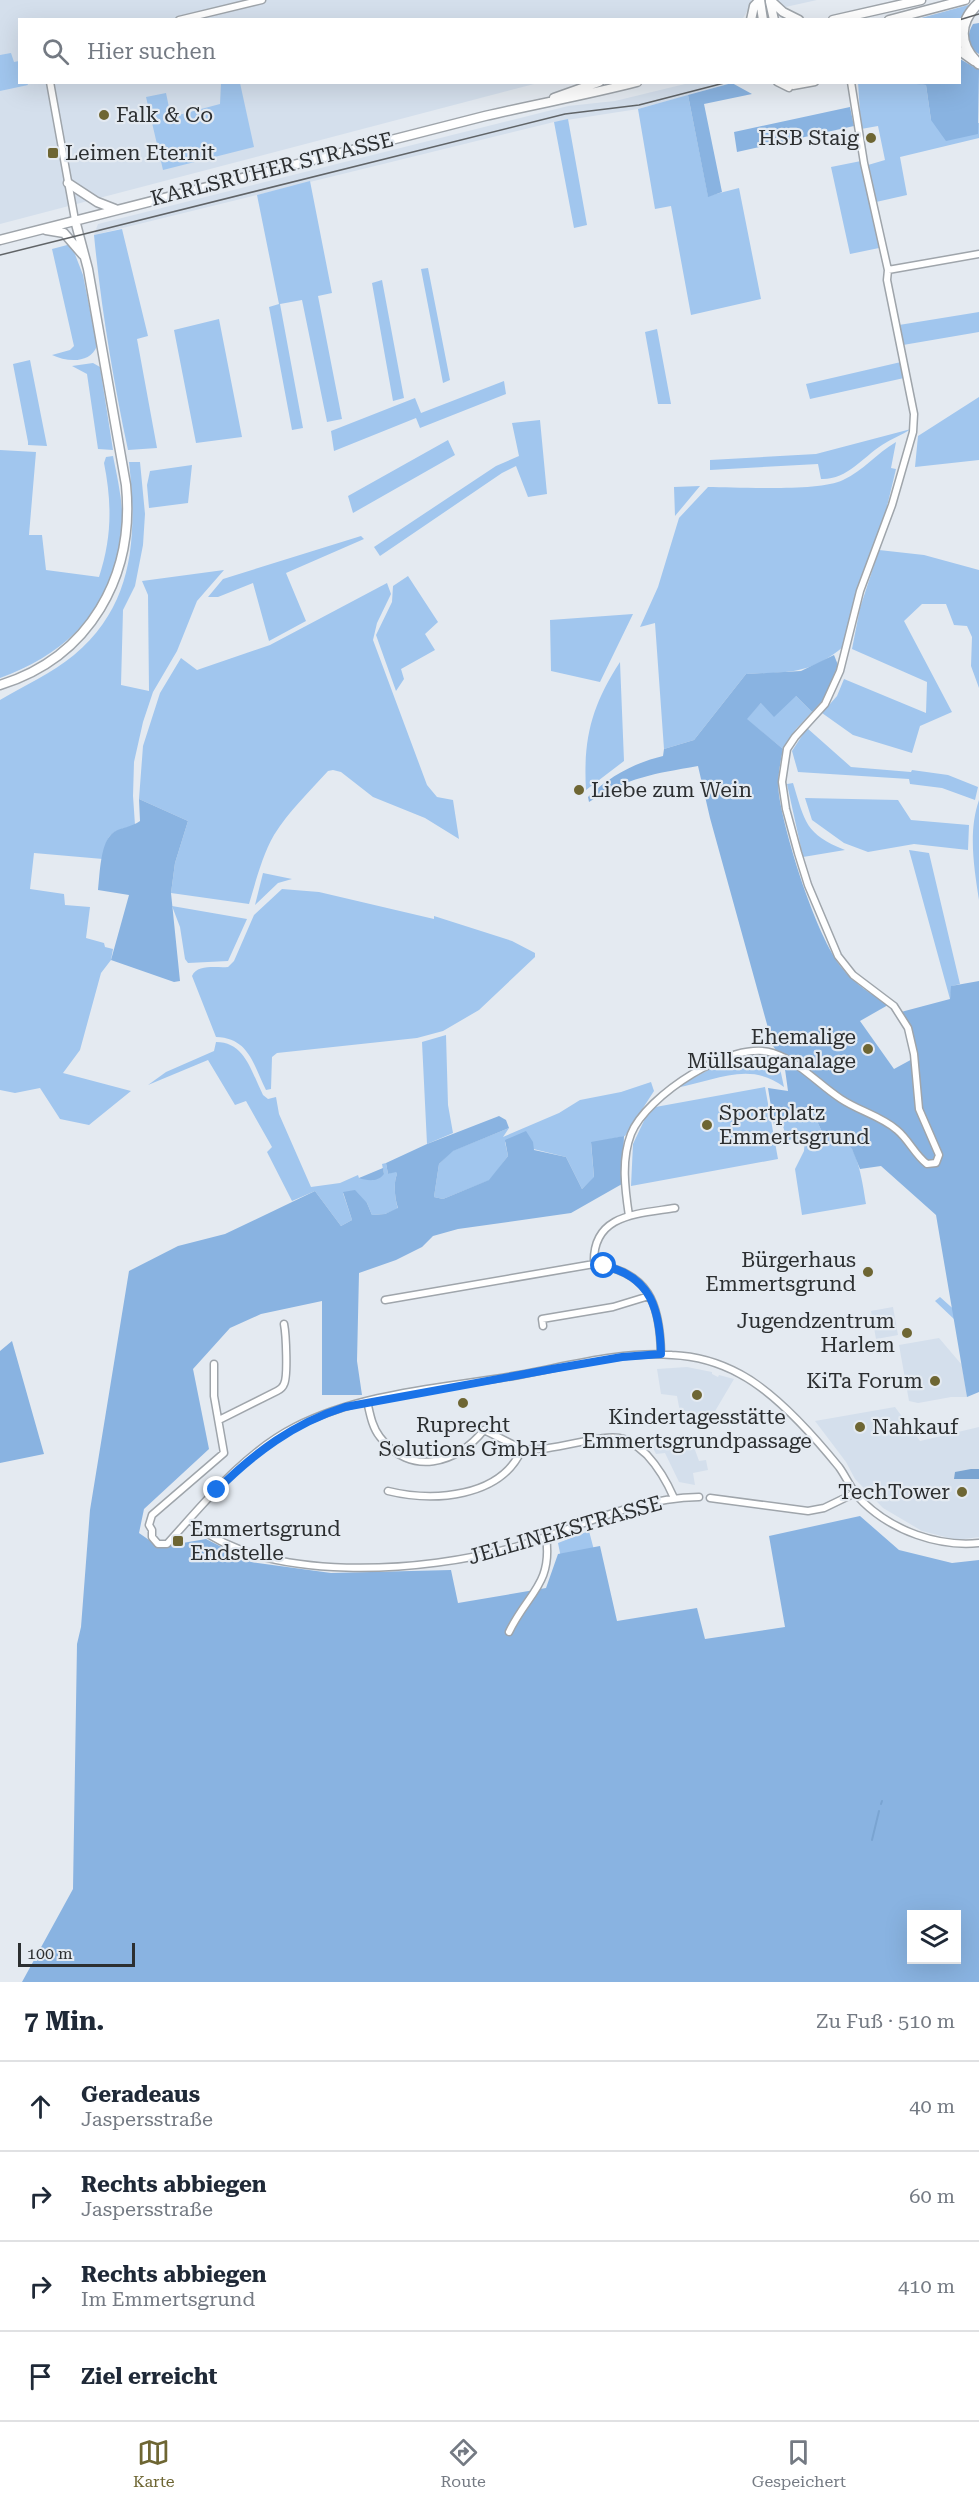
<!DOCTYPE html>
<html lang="de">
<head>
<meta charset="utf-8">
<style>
  body { margin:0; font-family:"Roboto Serif",serif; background:#f6f6f7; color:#1f2937 }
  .controls { position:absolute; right:18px; bottom:18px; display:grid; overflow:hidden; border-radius:0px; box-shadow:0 6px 24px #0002 }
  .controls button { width:54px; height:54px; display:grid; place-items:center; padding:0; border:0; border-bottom:2px solid #e0e1e3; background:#fff; color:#1f2937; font:30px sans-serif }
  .scale { position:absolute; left:18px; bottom:15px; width:117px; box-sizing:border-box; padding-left:6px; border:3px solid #2c2f31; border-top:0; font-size:16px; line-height:21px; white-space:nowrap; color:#2c2f31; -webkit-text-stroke:4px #e4eaf1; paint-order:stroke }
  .stop { position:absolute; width:18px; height:18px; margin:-14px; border:4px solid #1a73e8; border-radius:50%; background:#fff }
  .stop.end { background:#1a73e8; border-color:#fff; box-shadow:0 2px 6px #0008 }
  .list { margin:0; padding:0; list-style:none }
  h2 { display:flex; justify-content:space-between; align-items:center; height:78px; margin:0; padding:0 24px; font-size:26px }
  h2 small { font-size:20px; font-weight:400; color:#747a83 }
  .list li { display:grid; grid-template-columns:39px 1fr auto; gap:18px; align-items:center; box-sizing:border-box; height:90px; padding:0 24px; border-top:2px solid #e0e1e3 }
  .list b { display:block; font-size:22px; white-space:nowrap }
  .list p { margin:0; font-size:20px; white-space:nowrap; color:#747a83 }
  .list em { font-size:20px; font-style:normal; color:#747a83 }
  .icon { flex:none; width:33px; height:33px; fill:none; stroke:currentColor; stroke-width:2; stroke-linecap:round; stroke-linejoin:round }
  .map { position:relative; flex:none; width:979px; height:1982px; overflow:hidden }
  .search { position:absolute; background:#fff; box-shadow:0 6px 24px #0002; left:18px; right:18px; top:18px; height:66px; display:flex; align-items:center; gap:15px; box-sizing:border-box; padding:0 21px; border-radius:0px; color:#747a83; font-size:22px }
  .sheet { height:438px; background:#fff }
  nav { display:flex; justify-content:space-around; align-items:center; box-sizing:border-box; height:84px; border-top:2px solid #e0e1e3; background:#fff; font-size:16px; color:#747a83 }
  nav a { display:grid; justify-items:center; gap:3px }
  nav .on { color:#6e6633 }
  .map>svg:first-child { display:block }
  .built { fill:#d4dfec }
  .green { fill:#a1c6ee }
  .forest { fill:#89b3e1; fill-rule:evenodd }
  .water { fill:#7aa4d1 }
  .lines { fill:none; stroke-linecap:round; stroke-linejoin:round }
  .stream { stroke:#7aa4d1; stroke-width:2 }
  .street-casing { stroke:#9fa5ab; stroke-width:9 }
  .secondary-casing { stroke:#9fa5ab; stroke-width:11 }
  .primary-casing { stroke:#9fa5ab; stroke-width:12 }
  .street { stroke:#fff; stroke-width:6 }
  .secondary { stroke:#fff; stroke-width:8 }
  .primary { stroke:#fff; stroke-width:9 }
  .tram { stroke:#606467; stroke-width:1.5 }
  .route { stroke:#1a73e8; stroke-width:8 }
  .poi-dot { fill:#6e6633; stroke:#e4eaf1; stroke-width:2 }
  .labels { text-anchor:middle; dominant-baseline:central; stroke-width:4.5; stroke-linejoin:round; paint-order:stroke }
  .poi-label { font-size:21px; fill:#2c2f31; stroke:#e4eaf1; text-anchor:start }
  .street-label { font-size:21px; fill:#2c2f31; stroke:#e4eaf1 }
</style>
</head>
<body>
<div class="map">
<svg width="979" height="1982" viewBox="0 0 979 1982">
  <rect width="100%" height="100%" fill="#e4eaf1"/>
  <path class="built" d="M0 0H751L752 3 742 20H20V82L538 83 0 224Z
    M776 0H817L781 8Z
    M689 83H734L638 109 554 122 94 235 98 224 568 106 615 101Z
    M893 1307 898 1335 876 1339 871 1311Z
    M939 1338 962 1365 967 1397H951L918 1403 909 1401 899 1345Z
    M687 1367 712 1372V1374L718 1377 719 1375 734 1379 711 1418 682 1423 677 1396 661 1394 657 1369Z
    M895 1407 920 1441 979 1427V1537L957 1540 922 1531 883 1508 855 1479 846 1462 815 1421Z
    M668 1438 683 1441 695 1450 699 1461 706 1460 708 1470 693 1473 695 1485 679 1482 665 1453 656 1454 652 1446Z"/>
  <path class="green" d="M972 4 964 17 956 19 914 20Z
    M11 53 14 62 19 61 20 82 27 83 28 85 0 91V55Z
    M858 82H907L926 85 931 120 979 123V138L900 157 907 195 876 202 868 165 885 160 878 126 861 129Z
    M221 83H240L254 147 163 170 146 97 166 93 171 117 220 104Z
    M688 95 708 196 739 188 761 299 691 315 671 206 655 209 638 109Z
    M568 119 587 225 574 228 554 122Z
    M861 161 879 248 850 254 831 167Z
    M310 181 332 293 318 296 342 419 327 422 302 300 280 304 303 428 292 430 269 307 279 304 257 195Z
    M122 229 148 336 137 339 157 448 128 450C113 379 101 307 94 235Z
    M71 244 83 275 97 346C90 364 67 362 52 355L70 350 74 346 52 249Z
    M428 268 450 380 443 383 421 269Z
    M382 280 404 398 393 401 372 283Z
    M979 312V332L903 345 899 325Z
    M219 319 242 437 196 443 174 330Z
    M657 329 671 404H658L645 332Z
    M30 360 47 446 28 445V442L13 364Z
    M901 362 904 378 810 399 806 384Z
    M93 363 100 367 113 450 98 449 87 374 72 366Z
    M504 381 506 394 420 428 416 418 334 451 331 431 415 398 421 413Z
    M979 397V460L915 467 918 436Z
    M540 420 547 494 528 497 516 466 502 473 380 556 374 547 496 466 519 456 512 423Z
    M911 429C902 435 891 439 882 445 862 458 847 480 821 479L818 464 710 470V460L816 454Z
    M448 440 455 455 353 513 348 496Z
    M896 442 891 468 896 469 884 519 843 647C809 675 787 672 746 674L694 740 664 749 655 623 640 627 658 587 679 518 708 487C738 487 818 492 843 480 863 471 877 453 896 442Z
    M0 450 36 452 29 535H42L46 570 99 577C112 538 112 503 104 463L106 457 113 456C118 480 123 504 123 529 122 537 119 547 117 555 103 619 60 656 0 678Z
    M129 462H140L145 514 143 545 135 586 123 610 121 685 149 691 148 595 142 581 224 570 197 601 177 651 153 692 143 722 134 762 133 796 135 825C108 833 108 832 103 859L34 853 30 889 64 894 65 905 90 907 86 938 104 943 105 947 113 949 111 960 101 973 80 1050 63 1073 131 1091 89 1125 60 1119 40 1088 15 1093 0 1090V700C24 686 52 673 74 655 135 604 137 535 129 462Z
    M192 465 188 503 149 508 147 485 150 471Z
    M700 486 675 516 674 487Z
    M361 536 364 539 286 573 306 621 269 641 253 583 218 597H208L223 579Z
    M879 550 924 555 979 570V688L971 666 972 637 967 626 954 625 946 604H922L904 621 952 712 920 726 912 753 853 735 822 713 837 696 844 679 926 713 927 682 852 649 860 608Z
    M408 576 438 622 425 634 435 650 401 669 404 679 396 691 376 635 392 602 393 586Z
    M387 583 391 594 377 623 373 640 427 785 437 797 453 800 459 839 425 818 373 797 341 772 333 770 328 771C309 792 289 811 274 835 262 856 256 881 249 904L171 893 175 863 188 821 139 799 143 746 160 693 181 658 197 670 270 645Z
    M633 614 600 682 551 671 550 620Z
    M620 662 624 761 586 790C583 738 592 705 620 662Z
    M796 696 812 712 796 729 783 749 746 719 761 703Z
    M807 728 851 767 911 772 912 770 948 775 978 787 975 800 942 788 910 784 909 779 798 772 792 751Z
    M793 783C805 822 805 834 845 850L803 857 787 784Z
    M805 798 898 800 911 820 969 825 968 850 914 844 868 852 844 843 812 820Z
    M979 800V900C974 867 968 832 979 800Z
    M909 850 929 853 960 984 952 986 950 999Z
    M263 873 292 879 278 883 255 905Z
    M282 889 319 892 434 919V916L512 941 535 953V957L479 1010 443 1031 417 1038 277 1053 272 1057 271 1089 266 1090C253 1064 249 1038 216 1037L192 976C197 964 216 968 228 967L234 961 254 915Z
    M172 906 247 919 228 961 188 963 185 959 180 927Z
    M446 1035 448 1105 453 1133 427 1144 422 1042Z
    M216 1042C245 1042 251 1071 263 1095L268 1099 276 1097 279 1114 311 1187 340 1183 358 1175 359 1178 384 1174 382 1164 386 1163 388 1174 396 1171 397 1174C393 1184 395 1199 398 1209L385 1214 372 1215 367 1203 343 1193 352 1220 341 1226 315 1191 292 1201 267 1152 272 1147 246 1101 235 1105 208 1060 148 1085 166 1072 214 1051Z
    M756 1054 769 1055 778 1059 784 1087C749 1060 713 1082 675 1088L712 1068Z
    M651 1082 654 1091 625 1136 591 1143 594 1178 582 1189 566 1157 505 1142 508 1156 490 1180 443 1199 434 1197 439 1164 452 1151 509 1128 503 1137 559 1113 580 1100 621 1092Z
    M765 1087 778 1159 631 1186 633 1144 650 1108Z
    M812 1110 822 1132C828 1133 836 1134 841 1136 858 1145 863 1186 866 1204L802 1215 795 1169 804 1151 805 1138 787 1140 781 1119Z
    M940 1297 959 1314 955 1320 935 1301Z
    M589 1531 599 1569 564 1573 558 1543Z"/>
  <path class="forest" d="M979 23V54C967 46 966 36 973 24Z
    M960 59 979 70 978 134 946 141 931 120 926 85 907 83 960 82Z
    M732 83 752 94 704 104 722 192 708 197 688 95Z
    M850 107 854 126 737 152 734 132Z
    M834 655 838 665 824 699 812 712 796 696 774 717 761 703 747 719 783 749C780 764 777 779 779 795 785 836 816 936 842 968 854 984 872 994 888 1005L860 1021 894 1069 916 1057 913 1036 901 1012 950 999 951 986 979 981V1392L967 1397 936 1215 881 1166 860 1169 852 1149 843 1137 822 1132 812 1110 782 1118 774 1125 768 1088 788 1091 784 1062 773 1046 710 818 698 766C653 774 629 777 589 802L588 797C610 776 634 763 663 756L664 749 694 740 746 674 801 671Z
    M139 799 188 821 175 863 171 893 180 981 174 982 111 960 129 895 98 890C100 874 100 841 114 832 122 827 132 827 140 821Z
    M499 1116 506 1120 509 1128 453 1151 439 1164 434 1197 443 1199 489 1180 508 1156 505 1140 526 1131 533 1142 534 1150 566 1157 582 1189 594 1177 591 1142 624 1136 622 1184 571 1213 458 1229 433 1236 422 1247 396 1260 359 1273 357 1361 362 1395H322V1301L261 1314 230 1328 193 1369 209 1449 144 1509 139 1533 159 1547 206 1539 251 1562 331 1573 451 1570 458 1603 546 1588 558 1554 600 1546 617 1621 697 1608 705 1639 785 1627 769 1536 860 1516 899 1550 952 1563 979 1560V1982H22L73 1889 77 1644 81 1627 90 1510 129 1271 178 1246 225 1234 315 1191 341 1226 352 1220 343 1192 355 1190 367 1203 372 1215 385 1214 398 1208C395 1199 393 1184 397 1174L396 1172 388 1174 386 1163 427 1144ZM912 1914H956V1960H912Z
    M383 1168 384 1174C378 1182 368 1181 359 1178Z
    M12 1341 44 1454 0 1463V1351Z"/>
  <path class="water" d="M971 1469H979V1479H954L955 1472Z"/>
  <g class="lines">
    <path class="stream" d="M881 1804 882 1801
      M872 1840 879 1811"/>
    <defs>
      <path id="street" d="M179 20 262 0
        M50 82 75 220
        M777 82 789 88
        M788 82 793 86 815 82
        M888 270 979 254
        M629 1216C625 1189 621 1160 631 1134 646 1096 732 1039 773 1053 800 1062 818 1084 841 1099 859 1111 881 1116 897 1130 909 1140 915 1155 927 1164L936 1163 939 1155 919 1109 914 1054 908 1028 894 1006 853 975 838 956 808 885 798 853 786 809 782 782 787 749 795 737 825 704 840 671 860 591 892 505 913 432 914 414 887 280 888 270 864 163 851 82
        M594 1264C649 1272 660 1303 661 1354
        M385 1300 594 1264C592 1214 637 1214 675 1208
        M543 1326 542 1319 613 1307 649 1296
        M214 1364V1396L224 1453 152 1515 149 1525 152 1530V1537L158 1544H167C205 1502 244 1453 295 1427 363 1392 445 1388 519 1375 568 1366 622 1351 672 1355 695 1356 720 1363 740 1374 776 1393 813 1435 839 1467 847 1478 852 1492 863 1502 893 1531 938 1547 979 1543
        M367 1401C370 1414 372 1427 380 1437 410 1477 457 1464 484 1430L522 1449
        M219 1420 277 1391C279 1390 283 1387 284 1384 288 1377 286 1334 284 1324
        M388 1491C433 1502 501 1498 522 1449 553 1453 602 1432 624 1439 633 1442 640 1449 647 1455 659 1468 667 1482 674 1498
        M710 1498 808 1511 824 1508 855 1493
        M190 1520C262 1586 427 1572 515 1547 576 1529 633 1498 699 1497
        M509 1632C527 1594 553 1584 546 1537"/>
      <path id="secondary" d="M760 0 763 20
        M770 0 783 12 799 20
        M770 2 774 20
        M751 20 754 6 760 0
        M833 20 921 0
        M889 20 965 0
        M960 51 974 61
        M554 98 599 82
        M68 183 97 202 115 209
        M46 230 64 233 83 255
        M0 240 485 116C536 104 587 95 637 82
        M0 685C90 657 135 576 126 485L88 269 75 220"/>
      <path id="primary" d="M979 3C958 22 958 45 979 64"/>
    </defs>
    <use href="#street" class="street-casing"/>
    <use href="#secondary" class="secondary-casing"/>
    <use href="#primary" class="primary-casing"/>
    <use href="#street" class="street"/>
    <use href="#secondary" class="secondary"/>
    <use href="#primary" class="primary"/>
    <path class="tram" d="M959 20 979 14
      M0 255 565 114 639 105 728 82"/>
  </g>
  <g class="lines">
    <path class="route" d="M217 1490C254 1453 294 1423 345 1407L552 1369 622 1357 661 1354C660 1310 651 1276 604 1266"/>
  </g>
  <g class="poi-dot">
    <circle cx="104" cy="115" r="6"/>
    <circle cx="871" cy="138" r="6"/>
    <rect x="47" y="147" width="12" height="12" rx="3"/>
    <circle cx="579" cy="790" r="6"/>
    <circle cx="868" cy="1049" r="6"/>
    <circle cx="707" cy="1125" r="6"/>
    <circle cx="868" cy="1272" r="6"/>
    <circle cx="907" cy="1333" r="6"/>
    <circle cx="935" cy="1381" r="6"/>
    <circle cx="697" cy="1395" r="6"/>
    <circle cx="463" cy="1403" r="6"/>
    <circle cx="860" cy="1427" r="6"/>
    <circle cx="962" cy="1492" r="6"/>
    <rect x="172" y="1535" width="12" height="12" rx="3"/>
  </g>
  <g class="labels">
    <g class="poi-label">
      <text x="116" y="115">Falk &amp; Co</text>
      <text x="859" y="138" text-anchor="end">HSB Staig</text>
      <text x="65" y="153">Leimen Eternit</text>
      <text x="591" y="790">Liebe zum Wein</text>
      <text x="856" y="1037" text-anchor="end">Ehemalige<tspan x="856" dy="24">Müllsauganalage</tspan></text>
      <text x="719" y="1113">Sportplatz<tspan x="719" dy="24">Emmertsgrund</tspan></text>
      <text x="856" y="1260" text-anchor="end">Bürgerhaus<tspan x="856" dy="24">Emmertsgrund</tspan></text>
      <text x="895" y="1321" text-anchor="end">Jugendzentrum<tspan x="895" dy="24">Harlem</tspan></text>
      <text x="923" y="1381" text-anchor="end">KiTa Forum</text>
      <text x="697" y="1417" text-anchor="middle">Kindertagesstätte<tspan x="697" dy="24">Emmertsgrundpassage</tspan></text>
      <text x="463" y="1425" text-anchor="middle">Ruprecht<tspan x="463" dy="24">Solutions GmbH</tspan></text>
      <text x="872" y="1427">Nahkauf</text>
      <text x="950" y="1492" text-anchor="end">TechTower</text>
      <text x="190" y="1529">Emmertsgrund<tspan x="190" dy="24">Endstelle</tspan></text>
    </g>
    <g class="street-label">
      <text transform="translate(272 169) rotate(-14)">KARLSRUHER STRASSE</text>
      <text transform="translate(565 1530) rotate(-16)">JELLINEKSTRASSE</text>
    </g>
  </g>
</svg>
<div class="controls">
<button><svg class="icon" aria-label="layers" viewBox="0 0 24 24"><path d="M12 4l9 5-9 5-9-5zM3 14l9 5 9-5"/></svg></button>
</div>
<div class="scale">100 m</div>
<div class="stop" style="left:604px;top:1266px"></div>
<div class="stop end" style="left:217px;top:1490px"></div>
<div class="search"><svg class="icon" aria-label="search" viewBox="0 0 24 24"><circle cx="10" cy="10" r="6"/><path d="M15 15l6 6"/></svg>Hier suchen</div>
</div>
<section class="sheet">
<h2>7 Min.<small>Zu Fuß · 510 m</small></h2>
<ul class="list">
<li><svg class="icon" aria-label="ahead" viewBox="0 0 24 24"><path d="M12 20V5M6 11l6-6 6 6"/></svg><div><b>Geradeaus</b><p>Jaspersstraße</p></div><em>40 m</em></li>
<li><svg class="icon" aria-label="right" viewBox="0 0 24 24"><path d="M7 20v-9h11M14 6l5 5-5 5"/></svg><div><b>Rechts abbiegen</b><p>Jaspersstraße</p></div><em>60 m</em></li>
<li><svg class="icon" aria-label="right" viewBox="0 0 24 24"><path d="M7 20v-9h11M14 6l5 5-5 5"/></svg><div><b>Rechts abbiegen</b><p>Im Emmertsgrund</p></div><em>410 m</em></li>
<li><svg class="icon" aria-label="arrive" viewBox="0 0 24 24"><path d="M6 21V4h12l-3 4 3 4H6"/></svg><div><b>Ziel erreicht</b></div></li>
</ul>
</section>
<nav>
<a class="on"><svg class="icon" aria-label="map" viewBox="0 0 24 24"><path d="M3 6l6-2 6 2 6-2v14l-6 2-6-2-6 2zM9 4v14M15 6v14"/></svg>Karte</a>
<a><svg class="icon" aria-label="directions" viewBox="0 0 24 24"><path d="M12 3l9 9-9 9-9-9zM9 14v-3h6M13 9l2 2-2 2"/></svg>Route</a>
<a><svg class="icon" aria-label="saved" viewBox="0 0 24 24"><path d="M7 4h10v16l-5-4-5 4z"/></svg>Gespeichert</a>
</nav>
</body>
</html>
